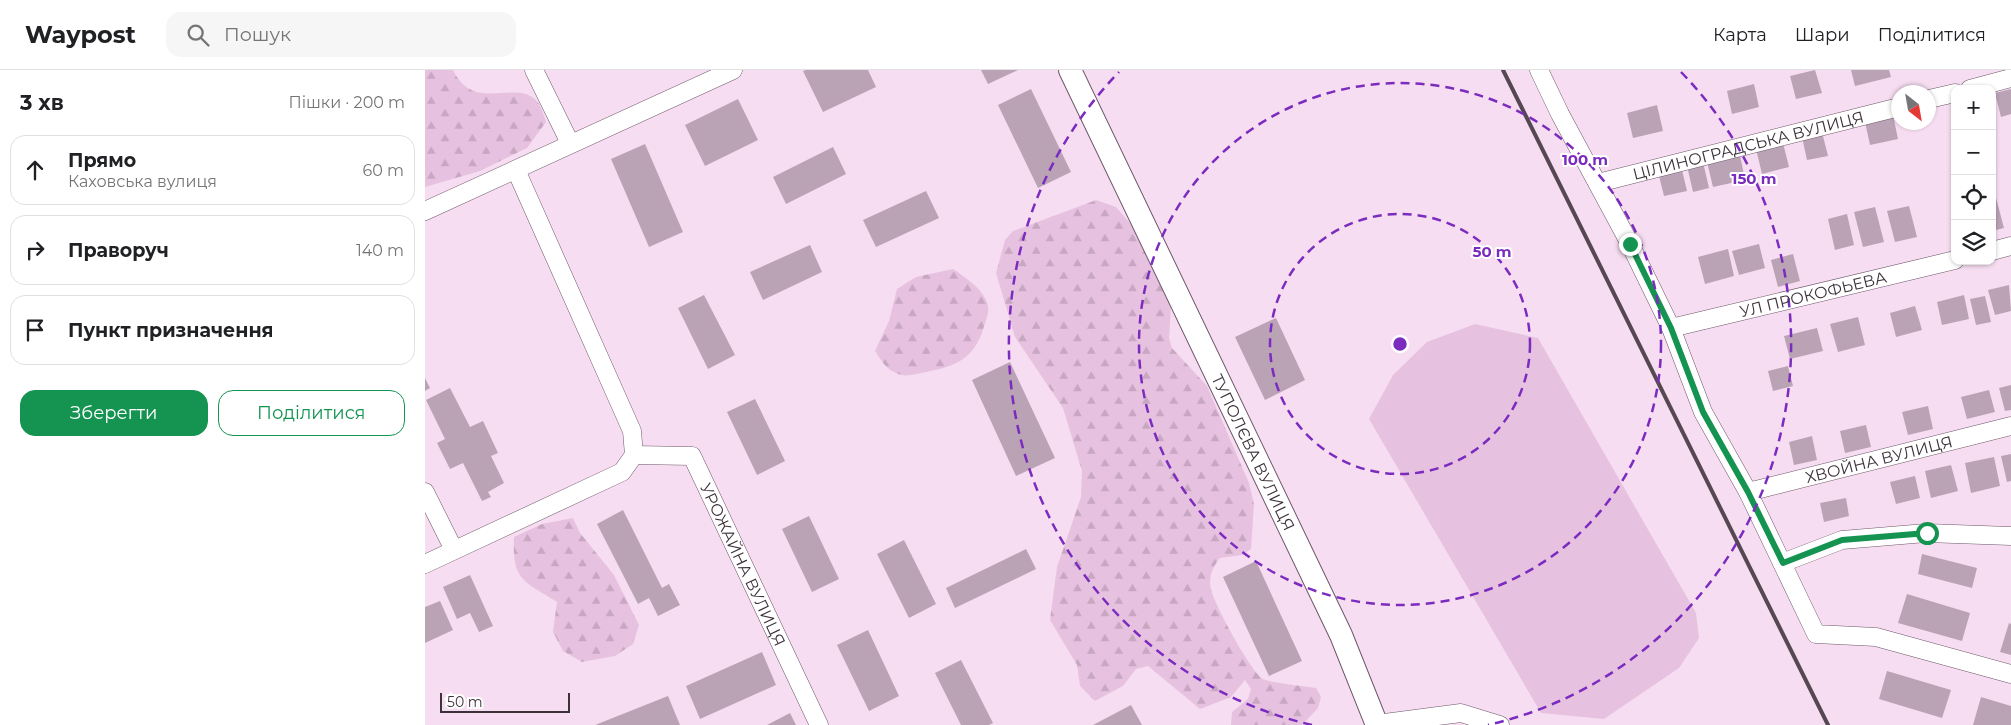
<!DOCTYPE html>
<html lang="uk">
<head>
<meta charset="utf-8">
<style>
  body { margin:0; font-family:Montserrat,sans-serif; background:#f6f6f6; color:#202124 }
  .controls { position:absolute; right:15px; top:15px; display:grid; overflow:hidden; border-radius:10px; box-shadow:0 1px 4px #0004 }
  .controls button { width:45px; height:45px; display:grid; place-items:center; padding:0; border:0; border-bottom:1px solid #e0e0e0; background:#fff; color:#202124; font:25px sans-serif }
  .compass { position:absolute; left:1466px; top:15px; width:45px; height:45px; border-radius:50%; background:#fff; box-shadow:0 1px 4px #0004; rotate:149deg }
  .scale { position:absolute; left:15px; bottom:12px; width:130px; box-sizing:border-box; padding-left:5px; border:2px solid #3b3139; border-top:0; font-size:14px; line-height:18px; white-space:nowrap; color:#3b3139; -webkit-text-stroke:4px #fff; paint-order:stroke }
  .stop { position:absolute; width:15px; height:15px; margin:-11px; border:4px solid #159451; border-radius:50%; background:#fff }
  .stop.end { background:#159451; border-color:#fff; box-shadow:0 1px 5px #0008 }
  .list { margin:0; padding:0; list-style:none }
  h2 { display:flex; justify-content:space-between; align-items:center; height:65px; margin:0; padding:0 20px; font-size:21px }
  h2 small { font-size:16px; font-weight:400; color:#757577 }
  .list li { display:grid; grid-template-columns:32px 1fr auto; gap:15px; align-items:center; box-sizing:border-box; height:70px; margin:0 10px 10px; padding:0 10px; border:1px solid #e0e0e0; border-radius:15px }
  .list b { display:block; font-size:19px; white-space:nowrap }
  .list p { margin:0; font-size:16px; white-space:nowrap; color:#757577 }
  .list em { font-size:16px; font-style:normal; color:#757577 }
  .actions { display:flex; gap:10px; padding:15px 20px }
  .actions a { flex:1; padding:11px 0; border:1px solid #159451; border-radius:15px; text-align:center; font-size:18px; color:#159451 }
  .actions .main { background:#159451; color:#fff }
  .icon { flex:none; width:28px; height:28px; fill:none; stroke:currentColor; stroke-width:2; stroke-linecap:round; stroke-linejoin:round }
  .map { position:relative; flex:none; width:1586px; height:655px; overflow:hidden }
  header { display:flex; align-items:center; gap:30px; box-sizing:border-box; height:70px; padding:0 25px; background:#fff; border-bottom:1px solid #e0e0e0 }
  header strong { font-size:24px }
  nav { display:flex; gap:28px; margin-inline-start:auto; font-size:18px }
  .search { width:350px; height:45px; background:#f6f6f6; display:flex; align-items:center; gap:12px; box-sizing:border-box; padding:0 18px; border-radius:15px; color:#757577; font-size:19px }
  main { display:flex }
  aside { flex:1; background:#fff }
  .map>svg:first-child { display:block }
  .forest { fill:url(#forest-firs) }
  .pitch { fill:#e7c2e0 }
  .building { fill:#bba3b6 }
  .lines { fill:none; stroke-linecap:round; stroke-linejoin:round }
  .minor-casing { stroke:#6d5769; stroke-width:19 }
  .major-casing { stroke:#6d5769; stroke-width:24 }
  .minor { stroke:#fff; stroke-width:18 }
  .major { stroke:#fff; stroke-width:22 }
  .rail { stroke:#554852; stroke-width:4 }
  .route { stroke:#159451; stroke-width:6 }
  .ring { fill:none; stroke:#7b2cbf; stroke-width:2.5; stroke-dasharray:9 6 }
  .labels { text-anchor:middle; dominant-baseline:central; stroke-width:4; stroke-linejoin:round; paint-order:stroke }
  .street-label { font-size:16px; fill:#3b3139; stroke:#fff }
  .centre { fill:#7b2cbf; stroke:#fff; stroke-width:2.5 }
  .ring-label { font-size:15px; text-anchor:middle; font-weight:bold; fill:#7b2cbf; stroke:#fff; stroke-width:4; stroke-linejoin:round; paint-order:stroke }
</style>
</head>
<body>
<header>
<strong>Waypost</strong>
<div class="search"><svg class="icon" aria-label="search" viewBox="0 0 24 24"><circle cx="10" cy="10" r="6"/><path d="M15 15l6 6"/></svg>Пошук</div>
<nav><a>Карта</a><a>Шари</a><a>Поділитися</a></nav>
</header>
<main>
<aside>
<h2>3 хв<small>Пішки · 200 m</small></h2>
<ul class="list">
<li><svg class="icon" aria-label="ahead" viewBox="0 0 24 24"><path d="M12 20V5M6 11l6-6 6 6"/></svg><div><b>Прямо</b><p>Каховська вулиця</p></div><em>60 m</em></li>
<li><svg class="icon" aria-label="right" viewBox="0 0 24 24"><path d="M7 20v-9h11M14 6l5 5-5 5"/></svg><div><b>Праворуч</b></div><em>140 m</em></li>
<li><svg class="icon" aria-label="arrive" viewBox="0 0 24 24"><path d="M6 21V4h12l-3 4 3 4H6"/></svg><div><b>Пункт призначення</b></div></li>
</ul>
<div class="actions"><a class="main">Зберегти</a><a>Поділитися</a></div>
</aside>
<div class="map">
<svg width="1586" height="655" viewBox="0 0 1586 655">
  <defs>
    <pattern id="forest-firs" width="22" height="20" patternUnits="userSpaceOnUse" patternTransform="scale(1.25)"><rect width="22" height="20" fill="#e7c2e0"/><path d="M5 1l3.5 6h-7zM16 11l3.5 6h-7z" fill="#c7a7c1"/></pattern>
  </defs>
  <rect width="100%" height="100%" fill="#f7ddf1"/>
  <path class="forest" d="M0 0H28C50 46 95 5 114 34 117 39 119 46 121 52L102 78 55 101 0 117Z
    M671 130 691 137 718 168 746 236 744 268 747 278 782 316 824 413 829 434 826 479 817 485 795 488C788 496 783 508 786 519 789 534 826 602 838 609 846 613 880 616 891 618L896 627 893 638 877 655H806L807 642 823 629 826 619 820 610 806 627 775 639 723 596 711 599 698 616 670 631 655 616 652 595 625 550 632 497 656 427 657 401 638 338 590 267 571 203 580 170 588 161Z
    M528 199C540 207 555 217 561 230 565 238 563 245 560 253 551 287 534 296 501 302 491 304 480 308 471 303 461 299 456 290 450 281L464 251 472 219 491 207Z
    M148 448 155 463 189 505 214 555 208 574 190 586 157 592 138 581 128 562 132 532C98 510 87 511 89 467L117 454Z"/>
  <path class="pitch" d="M1050 254 1113 268 1271 543 1274 568 1254 598 1179 649 1116 643 944 349 968 305 1002 272Z"/>
  <path class="building" d="M381 0H443L451 17 398 42 378 1Z
    M556 0H593L563 14Z
    M1390 0 1397 23 1371 29 1365 6Z
    M1426 0H1464L1466 7 1430 16Z
    M1329 14 1334 37 1307 44 1302 21Z
    M606 19 646 102 613 118 573 35Z
    M1586 19V44L1576 47 1570 23Z
    M313 29 333 70 280 96 260 55Z
    M1232 35 1238 61 1208 68 1202 43Z
    M1468 45 1473 69 1445 75 1440 52Z
    M1397 62 1403 86 1382 90 1377 67Z
    M1358 73 1364 97 1337 104 1331 79Z
    M220 74 258 162 224 177 186 89Z
    M408 77 421 104 361 134 348 107Z
    M1315 85 1320 110 1288 117 1282 92Z
    M1278 92 1284 118 1268 122 1262 96Z
    M1256 96 1262 121 1239 126 1233 102Z
    M1567 120H1569L1579 158 1567 161Z
    M501 121 514 148 451 177 438 150Z
    M1484 136 1492 167 1470 172 1462 141Z
    M1450 137 1459 172 1438 177 1429 142Z
    M1422 144 1429 175 1410 180 1403 149Z
    M1334 174 1340 198 1314 205 1307 181Z
    M385 175 397 202 338 230 325 202Z
    M1303 179 1309 206 1280 214 1273 187Z
    M1368 184 1375 211 1353 217 1346 190Z
    M1584 215 1586 241 1570 245 1563 220Z
    M279 225 310 285 283 299 253 238Z
    M1539 225 1544 249 1517 255 1512 232Z
    M1560 226 1566 252 1551 255 1545 229Z
    M1490 236 1497 260 1471 267 1465 243Z
    M1433 247 1440 275 1413 282 1405 254Z
    M851 248 880 310 840 330 810 267Z
    M1392 258 1398 281 1365 289 1359 266Z
    M585 292 630 388 591 406 547 310Z
    M1363 296 1368 316 1348 321 1343 301Z
    M0 308 5 318 0 321Z
    M1586 315V340L1580 341 1574 318Z
    M25 318 45 357 58 351 73 383 66 386 79 413 63 422 66 427 57 431 38 393 25 399 12 373 20 369 1 330Z
    M1564 320 1570 342 1542 349 1536 327Z
    M330 329 360 391 332 405 302 342Z
    M1503 336 1508 359 1483 365 1477 342Z
    M1441 355 1446 377 1420 383 1415 361Z
    M1387 366 1392 390 1369 395 1364 372Z
    M1586 384V411L1582 412 1576 386Z
    M1569 387 1575 416 1546 423 1540 393Z
    M1526 395 1533 421 1506 428 1500 401Z
    M1490 406 1495 428 1471 434 1465 412Z
    M1421 428 1424 446 1399 452 1395 433Z
    M198 440 237 518 244 514 255 535 233 546 224 528 213 534 172 454Z
    M384 446 414 509 387 522 357 459Z
    M479 470 511 534 484 548 452 484Z
    M601 479 611 499 530 538 521 518Z
    M1497 484 1552 498 1547 518 1493 504Z
    M831 491 877 591 844 606 798 507Z
    M45 505 68 556 54 562 45 543 32 549 18 517Z
    M1482 524 1545 543 1537 571 1473 553Z
    M15 531 28 560 0 573V537Z
    M1584 553 1586 554V585L1575 582Z
    M443 560 474 626 444 641 412 575Z
    M337 582 351 615 275 649 261 616Z
    M536 590 568 653 564 655H536L510 603Z
    M1462 601 1526 620 1517 648 1454 629Z
    M243 626 255 655H170Z
    M1556 627 1586 636V655H1548Z
    M706 635 717 655H668Z
    M365 643 371 655H342Z"/>
  <g class="lines">
    <defs>
      <g id="minor">
        <path d="M109 0 145 73"/>
        <path d="M1114 0 1135 44 1205 174 1246 258 1278 342 1323 422 1391 564 1451 567 1586 604"/>
        <path d="M1545 19 1586 8"/>
        <path d="M1504 29 1530 23"/>
        <path id="s1" d="M1173 113 1474 37"/>
        <path d="M0 141 308 0"/>
        <path d="M1567 181 1586 176"/>
        <path id="s2" d="M1246 258 1530 190"/>
        <path id="s3" d="M209 385 267 386 394 655"/>
        <path d="M0 422 29 480"/>
        <path id="s4" d="M1323 422 1586 356"/>
        <path d="M1357 493 1417 470 1501 463 1586 466"/>
        <path d="M0 494 197 402 209 385 207 361 91 100"/>
        <path d="M952 654 1036 643 1075 655"/>
      </g>
      <g id="major">
        <path id="s5" d="M645 0 916 565 952 655"/>
      </g>
    </defs>
    <use href="#minor" class="minor-casing"/>
    <use href="#major" class="major-casing"/>
    <use href="#minor" class="minor"/>
    <use href="#major" class="major"/>
    <path class="rail" d="M1078 0 1403 655"/>
  </g>
  <g class="lines">
    <path class="route" d="M1205 174 1246 258 1278 342 1323 422 1358 493 1417 470 1502 463"/>
  </g>
  <g class="ring">
    <circle cx="975" cy="274" r="130"/>
    <circle cx="975" cy="274" r="261"/>
    <path d="M887 655A391 391 0 0 1 694 2M1256 2A391 391 0 0 1 1063 655"/>
  </g>
  <g class="labels">
    <g class="street-label">
      <text stroke="none"><textPath href="#s1" startOffset="155">ЦІЛИНОГРАДСЬКА ВУЛИЦЯ</textPath></text>
      <text stroke="none"><textPath href="#s2" startOffset="146">УЛ ПРОКОФЬЕВА</textPath></text>
      <text stroke="none"><textPath href="#s5" startOffset="424">ТУПОЛЄВА ВУЛИЦЯ</textPath></text>
      <text stroke="none"><textPath href="#s4" startOffset="135">ХВОЙНА ВУЛИЦЯ</textPath></text>
      <text stroke="none"><textPath href="#s3" startOffset="178">УРОЖАЙНА ВУЛИЦЯ</textPath></text>
    </g>
  </g>
  <circle cx="975" cy="274" r="8" class="centre"/>
  <g class="ring-label">
    <text x="1160" y="95">100 m</text>
    <text x="1329" y="114">150 m</text>
    <text x="1067" y="187">50 m</text>
  </g>
</svg>
<div class="controls">
<button>+</button>
<button>−</button>
<button><svg class="icon" aria-label="locate" viewBox="0 0 24 24"><circle cx="12" cy="12" r="6"/><path d="M12 2v4M12 18v4M2 12h4M18 12h4"/></svg></button>
<button><svg class="icon" aria-label="layers" viewBox="0 0 24 24"><path d="M12 4l9 5-9 5-9-5zM3 14l9 5 9-5"/></svg></button>
</div>
<svg class="compass" viewBox="-18 -18 36 36"><path d="M0-13l5 13h-10z" fill="#e53935"/><path d="M0 13l5-13h-10z" fill="#757577"/></svg>
<div class="scale">50 m</div>
<div class="stop" style="left:1502px;top:463px"></div>
<div class="stop end" style="left:1205px;top:174px"></div>
</div>
</main>
</body>
</html>
